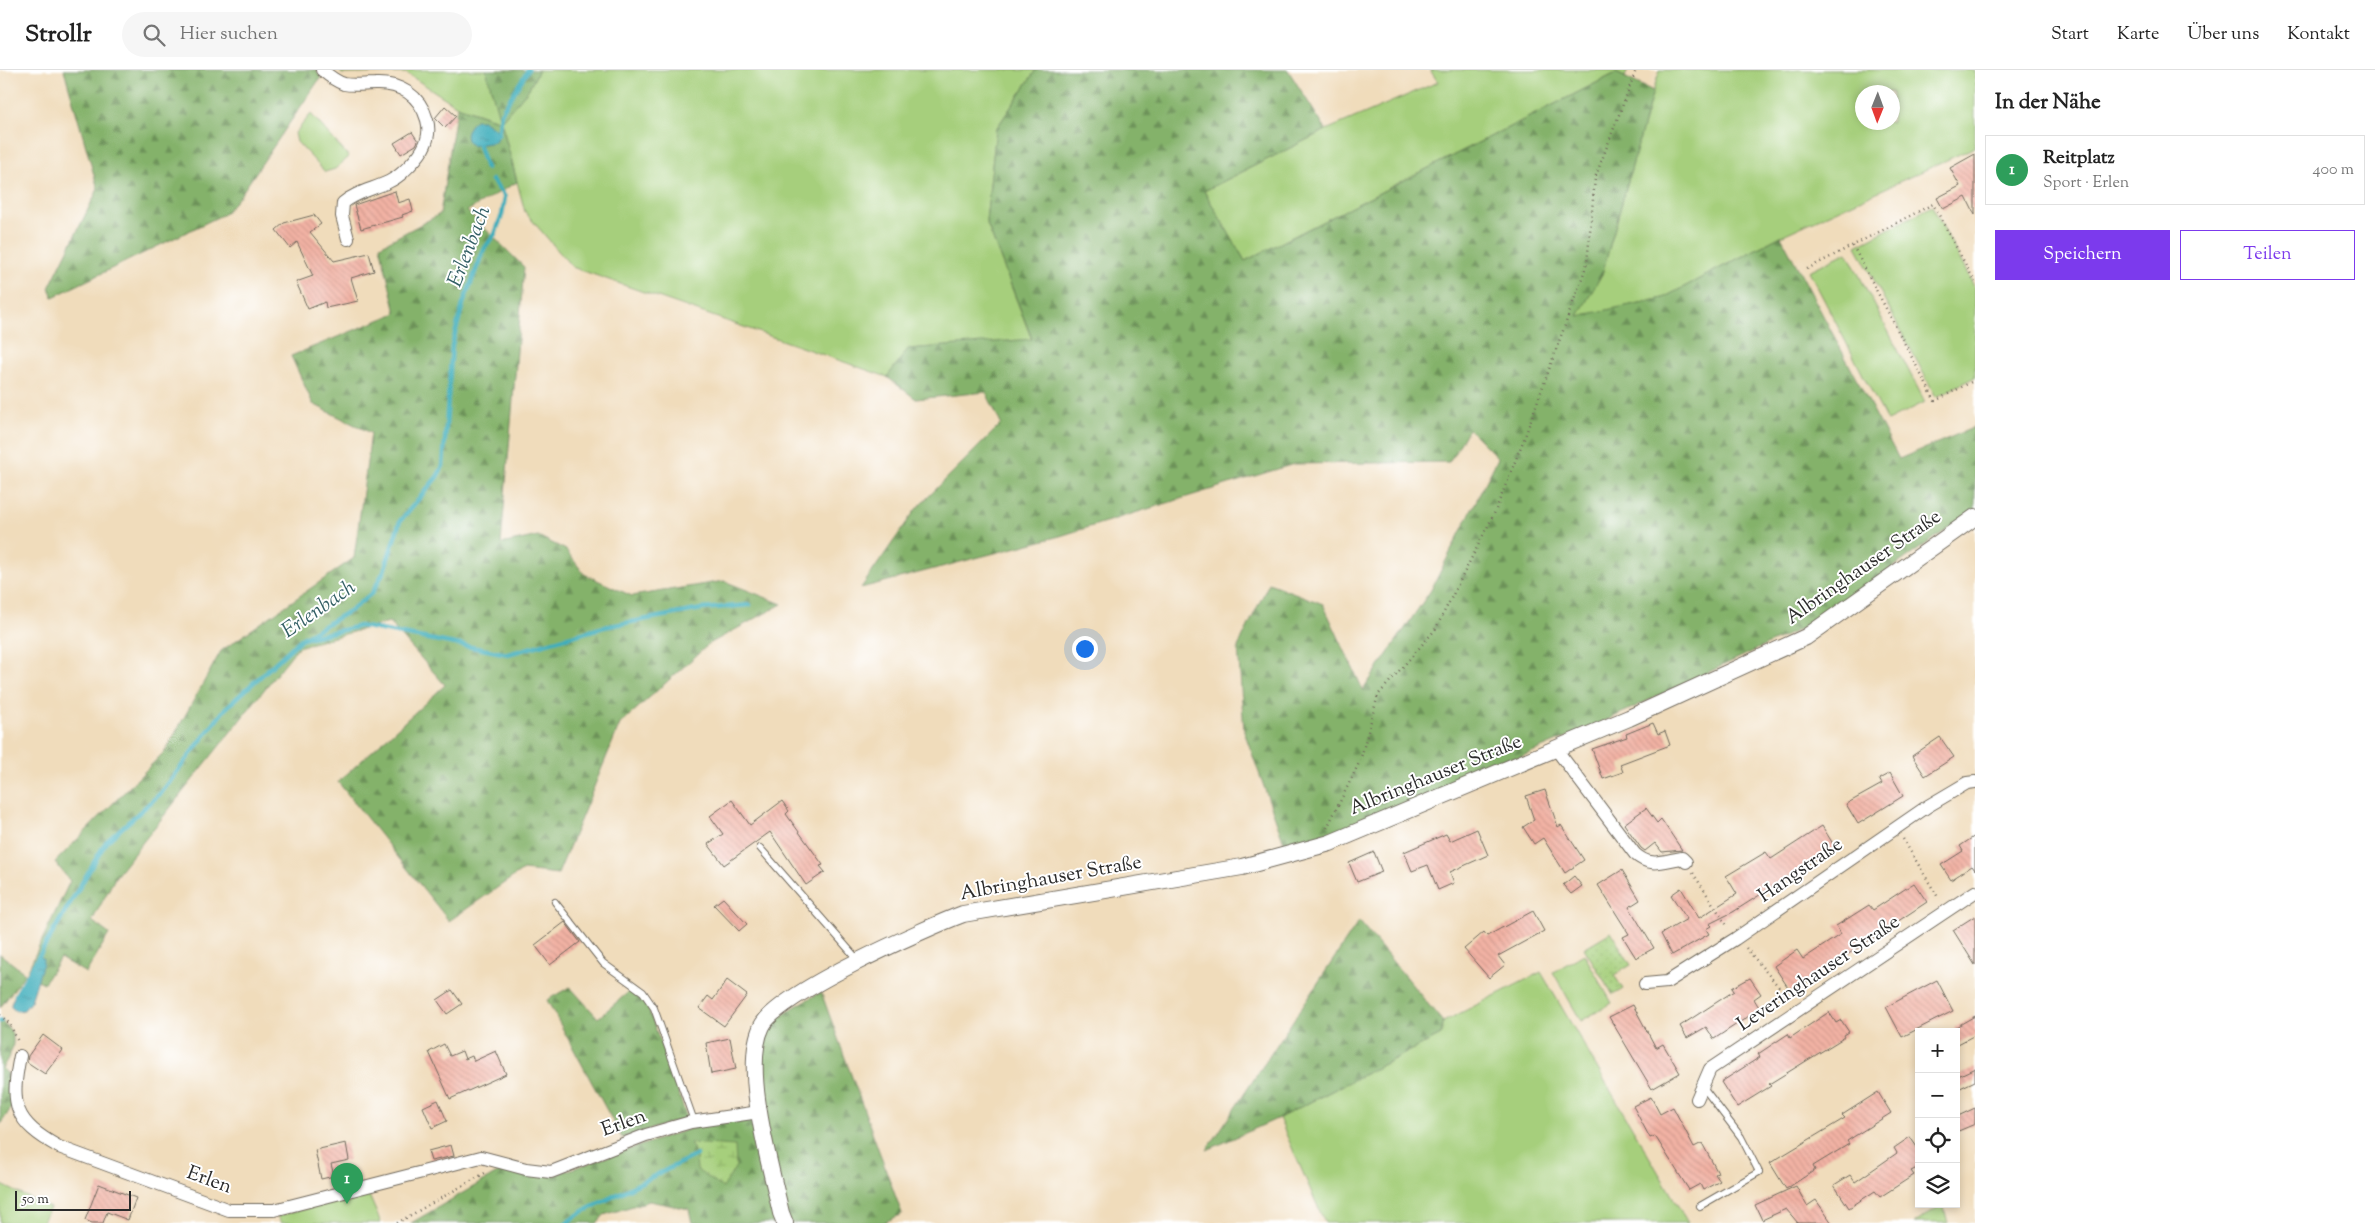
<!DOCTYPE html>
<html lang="de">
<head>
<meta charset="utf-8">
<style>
  body { margin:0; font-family:"Sorts Mill Goudy",serif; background:#f6f6f6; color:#222 }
  .controls { position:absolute; right:15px; bottom:15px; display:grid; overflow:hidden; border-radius:0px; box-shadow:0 2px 8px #0003 }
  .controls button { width:45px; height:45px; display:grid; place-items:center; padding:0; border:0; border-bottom:1px solid #e0e0e0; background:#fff; color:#222; font:25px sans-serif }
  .compass { position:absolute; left:1855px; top:15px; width:45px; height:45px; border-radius:50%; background:#fff; box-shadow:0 2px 8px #0003; rotate:181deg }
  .scale { position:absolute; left:15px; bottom:12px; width:116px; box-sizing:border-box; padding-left:5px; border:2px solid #2b2b2b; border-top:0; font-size:14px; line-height:18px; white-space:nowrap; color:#2b2b2b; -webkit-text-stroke:4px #fff; paint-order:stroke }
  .you { position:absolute; left:1084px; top:578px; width:18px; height:18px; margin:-12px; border:4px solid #fff; border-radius:50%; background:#1a73e8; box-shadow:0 0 0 8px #1a73e833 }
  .badge { display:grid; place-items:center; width:32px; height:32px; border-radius:50%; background:#7c3aed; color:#fff; font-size:16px; font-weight:700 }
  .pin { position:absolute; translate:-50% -41px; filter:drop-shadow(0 1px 2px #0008) }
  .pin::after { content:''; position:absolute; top:26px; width:18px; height:15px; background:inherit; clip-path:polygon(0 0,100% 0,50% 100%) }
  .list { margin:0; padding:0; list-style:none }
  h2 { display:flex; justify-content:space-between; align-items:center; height:65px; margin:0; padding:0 20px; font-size:21px }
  h2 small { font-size:16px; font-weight:400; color:#767676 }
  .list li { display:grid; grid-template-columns:32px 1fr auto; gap:15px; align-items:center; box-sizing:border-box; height:70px; margin:0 10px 10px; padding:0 10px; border:1px solid #e0e0e0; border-radius:0px }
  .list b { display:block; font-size:19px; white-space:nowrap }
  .list p { margin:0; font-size:16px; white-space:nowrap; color:#767676 }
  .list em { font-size:16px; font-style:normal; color:#767676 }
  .actions { display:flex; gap:10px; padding:15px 20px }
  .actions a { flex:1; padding:11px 0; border:1px solid #7c3aed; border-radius:0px; text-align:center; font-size:18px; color:#7c3aed }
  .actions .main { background:#7c3aed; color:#fff }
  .icon { flex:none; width:28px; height:28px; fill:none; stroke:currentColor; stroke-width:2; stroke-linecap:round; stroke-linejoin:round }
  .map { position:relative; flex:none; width:1975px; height:1153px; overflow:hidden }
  header { display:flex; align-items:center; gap:30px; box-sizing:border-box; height:70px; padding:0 25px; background:#fff; border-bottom:1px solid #e0e0e0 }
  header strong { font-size:24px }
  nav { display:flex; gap:28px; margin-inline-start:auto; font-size:18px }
  .search { width:350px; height:45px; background:#f6f6f6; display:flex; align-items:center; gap:12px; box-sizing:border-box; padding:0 18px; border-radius:28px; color:#767676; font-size:19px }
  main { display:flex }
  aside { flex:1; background:#fff }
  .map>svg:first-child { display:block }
  .grass { fill:#a6cf7b; stroke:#687d53; fill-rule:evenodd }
  .forest { fill:url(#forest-firs); stroke:#586e4b }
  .wetland { fill:url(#wetland-marsh); stroke:#687d53 }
  .park { fill:url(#park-dots); stroke:#687d53 }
  .water { fill:url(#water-ripples); stroke:#366c74 }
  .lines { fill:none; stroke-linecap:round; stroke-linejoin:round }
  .stream { stroke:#40aebc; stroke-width:4.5 }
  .building { fill:url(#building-back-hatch) }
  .service-casing { stroke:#70695d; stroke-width:8 }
  .minor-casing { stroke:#70695d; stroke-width:14 }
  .tertiary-casing { stroke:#70695d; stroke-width:18 }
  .path { stroke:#70695d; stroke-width:2.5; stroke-dasharray:1 4; stroke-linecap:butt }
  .service { stroke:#fff; stroke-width:6 }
  .minor { stroke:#fff; stroke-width:12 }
  .tertiary { stroke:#fff; stroke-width:16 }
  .labels { text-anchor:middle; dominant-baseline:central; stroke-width:4; stroke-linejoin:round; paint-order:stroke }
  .street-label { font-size:20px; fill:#2b2b2b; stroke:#fff }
  .water-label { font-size:21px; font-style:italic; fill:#335f65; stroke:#fff }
</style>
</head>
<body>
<header>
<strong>Strollr</strong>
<div class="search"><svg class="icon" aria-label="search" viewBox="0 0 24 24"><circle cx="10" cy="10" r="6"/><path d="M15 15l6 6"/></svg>Hier suchen</div>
<nav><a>Start</a><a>Karte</a><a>Über uns</a><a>Kontakt</a></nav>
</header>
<main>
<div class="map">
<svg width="1975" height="1153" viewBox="0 0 1975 1153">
  <defs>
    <pattern id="forest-firs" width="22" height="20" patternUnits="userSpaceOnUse" patternTransform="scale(1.25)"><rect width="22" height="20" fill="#84b26b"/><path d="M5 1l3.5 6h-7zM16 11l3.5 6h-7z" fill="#6c9158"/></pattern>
    <pattern id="wetland-marsh" width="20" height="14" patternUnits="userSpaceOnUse" patternTransform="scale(1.25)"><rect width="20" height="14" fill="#a6cf7b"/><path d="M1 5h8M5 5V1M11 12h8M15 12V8" fill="none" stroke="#8fb26a"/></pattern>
    <pattern id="park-dots" width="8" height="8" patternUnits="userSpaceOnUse" patternTransform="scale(1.25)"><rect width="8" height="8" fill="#a6cf7b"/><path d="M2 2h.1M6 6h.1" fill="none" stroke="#8fb26a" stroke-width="1.8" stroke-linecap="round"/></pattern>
    <pattern id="water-ripples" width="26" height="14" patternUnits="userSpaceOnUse" patternTransform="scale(1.25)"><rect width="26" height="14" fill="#40aebc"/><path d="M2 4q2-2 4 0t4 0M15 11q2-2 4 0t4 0" fill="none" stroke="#368e99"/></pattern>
    <pattern id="building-back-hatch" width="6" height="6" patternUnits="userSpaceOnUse" patternTransform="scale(1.25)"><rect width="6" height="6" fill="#f2b2a4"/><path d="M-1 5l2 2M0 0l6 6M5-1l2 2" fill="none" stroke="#d0998d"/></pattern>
  </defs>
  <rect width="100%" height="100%" fill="#fff"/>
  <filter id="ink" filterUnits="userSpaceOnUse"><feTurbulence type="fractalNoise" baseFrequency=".02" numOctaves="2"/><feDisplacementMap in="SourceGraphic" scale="10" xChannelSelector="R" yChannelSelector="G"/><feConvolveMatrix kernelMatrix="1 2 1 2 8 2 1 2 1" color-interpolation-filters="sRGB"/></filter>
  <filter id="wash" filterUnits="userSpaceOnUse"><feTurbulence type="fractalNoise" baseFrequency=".0096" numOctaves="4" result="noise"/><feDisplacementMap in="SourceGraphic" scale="20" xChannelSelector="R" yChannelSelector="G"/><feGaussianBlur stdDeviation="1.12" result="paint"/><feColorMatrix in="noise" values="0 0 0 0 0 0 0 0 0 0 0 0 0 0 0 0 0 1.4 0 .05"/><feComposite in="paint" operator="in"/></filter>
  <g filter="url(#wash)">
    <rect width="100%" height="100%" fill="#f0dcbb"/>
    <path class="grass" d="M339 0H486L501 51 528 20 539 0H1036L996 59 986 151 1032 270 909 279 887 307 572 197 525 142 501 51 457 36 406 3 342 4Z
      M1430 0H1628L1625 7 1616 3 1245 191 1204 121 1326 60 1438 12Z
      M1660 0H1975V77L1781 166 1663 228 1577 247 1602 204 1653 21ZM1862 22H1892V52H1862Z
      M311 44 349 87 335 99 325 102 297 72 295 63Z
      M1932 136 1975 218V307L1936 327 1856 176Z
      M1847 182 1925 332 1887 351 1809 201Z
      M1584 884 1612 933 1581 951 1553 902Z
      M1541 902 1688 1153H1325L1279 1048 1441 965 1443 952Z
      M0 1114 50 1138 42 1153H0Z
      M368 1123 381 1153H281L277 1146Z
      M1943 1134 1948 1153H1914Z"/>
    <path class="forest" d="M64 0H316L321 7 239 127 224 144 53 227 49 218 98 119Z
      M486 0H539L528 20 501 51 517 112 467 141 524 197 501 474 538 466 566 480 584 504 632 526 724 511 782 534 709 574 620 654 558 804 523 800 449 851 338 712 445 615 389 552 298 577 116 806 92 851 109 864 86 903 60 888 44 913 25 904 0 938V884L26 904 70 811 55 792 166 680 221 581 354 488 371 363 313 334 291 286 396 243 380 176 440 144 457 36 500 51Z
      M1036 0H1288L1326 60 1204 121 1245 191 1616 3 1653 21 1602 204 1578 246 1663 228 1781 166 1899 389 1975 357V440L1813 553 1607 650 1349 760 1286 778 1244 661 1238 577 1269 513 1323 534 1363 620 1431 520 1498 388 1469 359 1449 392 1294 394 1060 466 861 518 916 439 1001 354 986 322 916 329 887 307 908 279 1032 269 986 151 996 59Z
      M1359 851 1443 952 1441 965 1279 1048 1207 1080Z
      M570 917 598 948 632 919 640 925 649 940 687 1048 622 1068 547 930Z
      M821 922 902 1144 883 1153H692L689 1139 649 1131 604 1145 597 1153H411L504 1099 551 1106 704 1054 768 1044C765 1024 756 977 768 960 781 942 802 933 821 922Z
      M0 951C21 963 13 982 2 998L12 1008 15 1032 0 1055Z"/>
    <path class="wetland" d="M690 1073 735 1076 736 1096 723 1118 697 1100 696 1085Z"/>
    <path class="park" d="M1611 862 1631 895 1614 905 1623 919 1613 925 1584 878Z"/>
    <path class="water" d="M476 50H483L497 60 498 65 495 72 472 76 468 72C463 64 469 55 476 50Z
      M39 886 43 888V893L31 931 24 940 16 941 11 937C9 930 32 899 36 887Z"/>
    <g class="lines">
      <path class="stream" d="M498 65 501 43 528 0
        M479 76 486 98
        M306 568 360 556 508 584 604 557 702 539 750 535
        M16 925 106 772 161 723 225 639 301 569 351 540 372 523 384 501 400 451 437 407 443 396 452 275 463 234 484 179 495 164 502 145 505 127 492 110
        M0 951H1
        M566 1153 582 1142 696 1085"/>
    </g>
    <g id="blocks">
      <path class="building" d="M445 36 456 46 445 58 435 48Z
        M412 62 418 71 416 75 401 84 394 73Z
        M1975 84V145L1966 127 1943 139 1937 128 1960 116 1950 98Z
        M395 121 398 133 410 129 413 141 402 145 403 147 361 159 354 135Z
        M314 145 321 154 310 162 334 191 369 183 374 201 351 208 358 231 326 238 325 232 308 239 296 212 313 206 297 172 290 178 276 160 284 153Z
        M1653 653 1658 664 1665 661 1670 675 1620 694 1623 702 1603 709 1592 679 1627 667 1626 664Z
        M1940 667 1954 687 1925 706 1912 686Z
        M1890 703 1903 726 1858 754 1846 734 1882 714 1879 709Z
        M1545 720 1558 757 1561 755 1584 790 1565 803 1543 768 1534 774 1523 757 1534 750 1526 726Z
        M732 730 750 755 782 731 789 741 786 744 823 795 820 796 825 802 806 815 770 762 724 795 708 774 723 764 710 746Z
        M1646 738 1657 753 1661 749 1682 780 1662 782 1655 773 1645 781 1641 778 1624 754Z
        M1822 756 1835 777 1733 842 1709 854 1711 856 1706 859 1709 864 1672 885 1661 864 1687 849 1671 825 1681 818 1699 848 1737 824 1726 806 1766 782 1771 789Z
        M1477 759 1488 785 1450 802 1454 813 1438 820 1428 795 1412 801 1404 782 1446 764 1450 771Z
        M1975 766V800L1972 796 1951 810 1941 795 1963 781 1960 776Z
        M1374 782 1382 802 1357 812 1349 793Z
        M1622 800 1640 830 1629 837 1654 878 1636 888 1623 867 1629 864 1598 815Z
        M1574 806 1582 816 1571 824 1563 815Z
        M1914 813 1927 832 1791 922 1774 896 1797 880 1803 889 1841 864 1836 856 1869 835 1873 840Z
        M723 828 747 854 739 861 714 835Z
        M1533 841 1544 861 1498 886 1505 895 1489 908 1464 879 1484 862 1487 866Z
        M1975 846V895L1953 860Z
        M565 852 580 872 550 895 535 875Z
        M1750 908 1761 924 1754 929 1760 939 1714 969 1706 957 1687 968 1680 956 1734 921 1732 918Z
        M727 910 747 925 724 956 699 938 708 926 713 930Z
        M1937 910 1953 941 1902 967 1886 937Z
        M452 920 462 934 447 944 437 930Z
        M1633 935 1656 978 1663 974 1680 1003 1652 1019 1609 947Z
        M1829 942 1836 953 1841 950 1849 962 1844 965 1845 967 1769 1014 1771 1016 1737 1037 1721 1012 1760 987 1758 984 1788 964 1790 968Z
        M1975 946V965L1956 975V962L1954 958Z
        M43 965 63 980 45 1004 27 992 28 986Z
        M730 968 736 999 711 1004 706 973Z
        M444 974 450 986 462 981 465 989 472 986 474 991 496 981 506 1004 450 1029 429 982Z
        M1975 998V1011L1956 1020V1007Z
        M1878 1022 1891 1043 1847 1071 1849 1074 1813 1096 1815 1100 1786 1119 1770 1093 1845 1048 1842 1045Z
        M1651 1027 1660 1044 1673 1037 1694 1077 1702 1073 1718 1103 1715 1104 1720 1111 1703 1120 1700 1114 1689 1120 1655 1066 1650 1068 1633 1036Z
        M438 1030 447 1051 432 1058 423 1037Z
        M1975 1038V1054L1956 1062V1047Z
        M1910 1067 1919 1080V1097L1911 1101 1914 1105 1880 1127 1875 1121 1849 1138 1834 1115 1850 1105 1855 1112 1897 1083 1894 1078Z
        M346 1073 349 1090 331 1094 334 1106 321 1109 315 1080Z
        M451 1075 454 1086 431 1091 428 1081Z
        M99 1114 136 1128 128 1150 107 1142 103 1153H92L85 1150Z
        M1796 1116 1807 1136 1816 1130 1832 1153H1798L1786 1139 1762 1150 1755 1135Z"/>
    </g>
  </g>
  <g filter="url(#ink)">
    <use href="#blocks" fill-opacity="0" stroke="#70695d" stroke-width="1"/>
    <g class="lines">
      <defs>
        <path id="service" d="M760 778 858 890
          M555 832 603 893 643 922 654 938 694 1051
          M1700 1136 1759 1102 1741 1067 1703 1017"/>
        <path id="minor" d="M322 0C329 6 335 11 344 14 354 16 365 14 375 14 400 13 420 25 427 50 433 72 418 88 403 102 387 118 360 118 343 133L342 146 348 169
          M1556 679 1635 784C1651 798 1662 791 1682 788L1686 792
          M1645 914 1667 912 1735 869 1928 736 1967 713 1975 712
          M20 986C10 1035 14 1052 59 1077L229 1140H274L481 1087 526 1099 551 1102 646 1065 691 1052 759 1042
          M1697 1029 1710 999 1975 822"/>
        <path id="tertiary" d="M785 1153 781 1143C771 1097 741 998 762 956 777 924 926 858 963 844L1242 797 1330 773 1629 648 1806 567 1975 447"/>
      </defs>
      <use href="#service" class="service-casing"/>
      <use href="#minor" class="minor-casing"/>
      <use href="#tertiary" class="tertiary-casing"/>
      <path class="path" d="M1853 176 1935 331 1975 310
        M1807 199 1933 134 1975 212
        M1327 758 1360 691 1378 625 1435 560 1495 442 1524 369 1587 194 1595 108 1636 0
        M1903 769 1939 829
        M1693 803 1728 857
        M1746 878 1789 929
        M0 945 10 954 18 972
        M397 1153 485 1103"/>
      <use href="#service" class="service"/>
      <use href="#minor" class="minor"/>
      <use href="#tertiary" class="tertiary"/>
    </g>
  </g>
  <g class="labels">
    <g class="street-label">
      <text transform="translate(1864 498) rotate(-35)">Albringhauser Straße</text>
      <text transform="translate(1436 706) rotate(-22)">Albringhauser Straße</text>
      <text transform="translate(1801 801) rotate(-35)">Hangstraße</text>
      <text transform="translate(1051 809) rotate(-10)">Albringhauser Straße</text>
      <text transform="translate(1819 904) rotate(-34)">Leveringhauser Straße</text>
      <text transform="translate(624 1054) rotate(-20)">Erlen</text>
      <text transform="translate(209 1111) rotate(20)">Erlen</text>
    </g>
    <g class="water-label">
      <text transform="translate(470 177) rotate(-69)">Erlenbach</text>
      <text transform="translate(319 540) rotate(-35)">Erlenbach</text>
    </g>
  </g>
</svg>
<div class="controls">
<button>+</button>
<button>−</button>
<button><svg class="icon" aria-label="locate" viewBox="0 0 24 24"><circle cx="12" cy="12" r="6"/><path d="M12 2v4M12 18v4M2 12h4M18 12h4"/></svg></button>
<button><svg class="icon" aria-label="layers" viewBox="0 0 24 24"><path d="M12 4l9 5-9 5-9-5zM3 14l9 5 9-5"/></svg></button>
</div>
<svg class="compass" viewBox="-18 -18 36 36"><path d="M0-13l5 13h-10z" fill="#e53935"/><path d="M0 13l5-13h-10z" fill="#767676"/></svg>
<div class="scale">50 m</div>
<div class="you"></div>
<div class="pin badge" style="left:347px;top:1134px;background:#2e9e5b">1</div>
</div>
<aside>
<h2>In der Nähe<small></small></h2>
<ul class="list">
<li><span class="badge" style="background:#2e9e5b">1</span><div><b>Reitplatz</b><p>Sport · Erlen</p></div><em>400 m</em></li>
</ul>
<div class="actions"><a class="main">Speichern</a><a>Teilen</a></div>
</aside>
</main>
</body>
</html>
